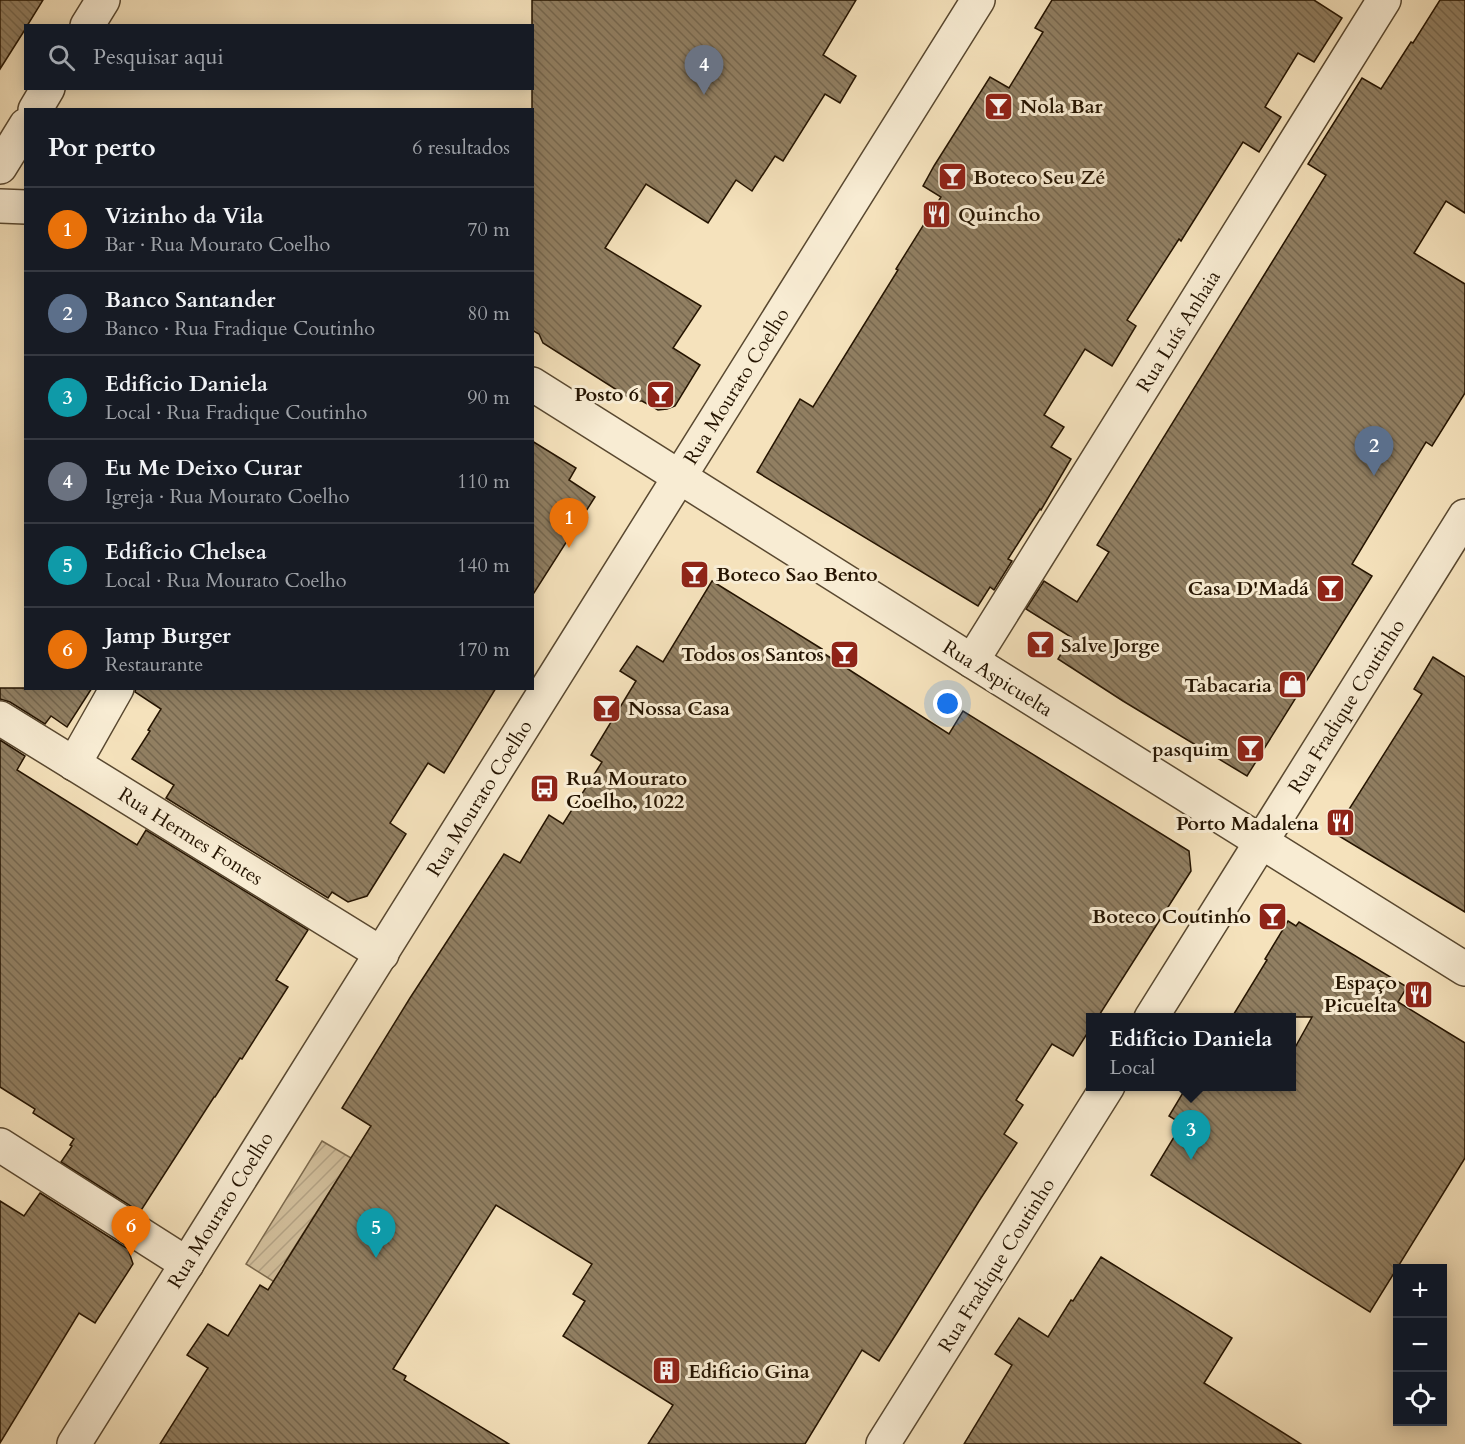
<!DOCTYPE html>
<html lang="pt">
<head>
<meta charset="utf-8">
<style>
	body { margin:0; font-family:Cardo,serif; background:#242831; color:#f1f3f6 }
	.controls { position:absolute; right:18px; bottom:18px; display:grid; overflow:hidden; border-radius:0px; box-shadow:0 3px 15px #0003 }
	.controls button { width:54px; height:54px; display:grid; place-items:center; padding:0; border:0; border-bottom:2px solid #363941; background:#171b24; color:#f1f3f6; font:30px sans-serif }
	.you { position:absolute; left:948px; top:704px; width:21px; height:21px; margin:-15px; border:4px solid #fff; border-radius:50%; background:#1a73e8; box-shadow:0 0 0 9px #1a73e833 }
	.badge { display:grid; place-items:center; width:39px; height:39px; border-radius:50%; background:#d93025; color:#fff; font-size:20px; font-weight:700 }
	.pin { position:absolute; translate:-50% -50px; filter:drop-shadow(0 2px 3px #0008) }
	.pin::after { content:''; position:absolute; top:32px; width:21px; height:18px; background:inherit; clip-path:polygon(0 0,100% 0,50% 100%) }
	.popup { position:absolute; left:1086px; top:1013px; width:210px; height:78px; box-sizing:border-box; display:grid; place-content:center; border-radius:0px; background:#171b24; filter:drop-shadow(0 2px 4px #0005); font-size:20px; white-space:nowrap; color:#9ea1a6 }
	.popup b { font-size:22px; color:#f1f3f6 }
	.popup::after { content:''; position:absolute; left:50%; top:100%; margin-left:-12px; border:12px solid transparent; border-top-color:#171b24 }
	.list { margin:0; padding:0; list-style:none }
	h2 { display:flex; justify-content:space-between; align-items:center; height:78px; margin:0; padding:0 24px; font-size:26px }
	h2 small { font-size:20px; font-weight:400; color:#9ea1a6 }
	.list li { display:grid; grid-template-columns:39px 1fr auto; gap:18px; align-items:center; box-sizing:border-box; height:84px; padding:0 24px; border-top:2px solid #363941 }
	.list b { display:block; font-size:22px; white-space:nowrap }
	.list p { margin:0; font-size:20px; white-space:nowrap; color:#9ea1a6 }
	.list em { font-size:20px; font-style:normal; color:#9ea1a6 }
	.icon { flex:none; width:33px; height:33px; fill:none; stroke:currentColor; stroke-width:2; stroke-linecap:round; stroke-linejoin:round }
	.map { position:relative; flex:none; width:1465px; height:1444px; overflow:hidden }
	.search { position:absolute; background:#171b24; box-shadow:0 3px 15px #0003; left:24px; top:24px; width:510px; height:66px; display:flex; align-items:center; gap:15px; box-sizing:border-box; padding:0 21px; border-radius:0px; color:#9ea1a6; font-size:22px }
	.panel { position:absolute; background:#171b24; box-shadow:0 3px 15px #0003; left:24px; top:108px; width:510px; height:582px; border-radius:0px }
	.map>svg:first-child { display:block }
</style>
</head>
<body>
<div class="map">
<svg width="1465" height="1444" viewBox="0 0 1465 1444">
	<defs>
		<pattern id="garden-furrows" width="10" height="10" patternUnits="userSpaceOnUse" patternTransform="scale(1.5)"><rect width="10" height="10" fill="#d2bf9c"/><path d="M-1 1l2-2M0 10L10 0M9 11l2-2" fill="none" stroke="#b4a385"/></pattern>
		<pattern id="building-back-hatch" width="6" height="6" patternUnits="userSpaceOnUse" patternTransform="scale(1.5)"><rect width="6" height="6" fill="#917f62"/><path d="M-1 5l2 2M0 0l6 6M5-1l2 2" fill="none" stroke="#76674e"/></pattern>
	</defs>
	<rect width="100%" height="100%" fill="#f5e2bc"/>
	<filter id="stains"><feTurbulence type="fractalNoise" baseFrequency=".00333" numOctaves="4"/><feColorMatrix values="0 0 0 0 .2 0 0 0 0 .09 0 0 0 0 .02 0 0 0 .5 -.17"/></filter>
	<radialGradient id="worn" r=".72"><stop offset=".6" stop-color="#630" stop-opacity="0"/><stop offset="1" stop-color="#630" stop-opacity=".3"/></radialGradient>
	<polygon fill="url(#garden-furrows)" stroke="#7c6a4e" stroke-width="1.5" points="322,1141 375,1172 342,1172 285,1262 295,1295 246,1264"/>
	<g fill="url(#building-back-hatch)" stroke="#251401" stroke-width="1.5">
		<polygon points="0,0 43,0 27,26 26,26 26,28 0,69"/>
		<polygon points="532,0 856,0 823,55 856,76 840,103 825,94 783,161 775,156 752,191 736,180 708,223 646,184 605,248 701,306 673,348 700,365 675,406 667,409 658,410 642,401 634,401 543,343 539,334 532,330"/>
		<polygon points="1052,0 1314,0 1342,18 1314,62 1298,53 1265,107 1281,117 1259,152 1243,142 1181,241 1179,239 1127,320 1136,326 1112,366 1085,349 1044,415 1064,427 1051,447 1071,459 1041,510 1040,509 1008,559 1012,561 994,590 990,587 978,606 757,472 800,399 813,407 898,270 896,269 941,197 923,186 934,166 990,77 1009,88 1043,32 1035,28"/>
		<polygon points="1440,0 1465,0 1465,213 1446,201 1414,253 1465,284 1465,393 1432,446 1426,442 1352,564 1372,576 1247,776 1123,701 1058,659 1071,637 1026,609 1044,581 1077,602 1109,552 1097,545 1326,175 1308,164 1362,78 1381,89 1411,42 1413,43"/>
		<polygon points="532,441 576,468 569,480 595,497 532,596"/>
		<polygon points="712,581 822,649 820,651 949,734 963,711 1189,851 1191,871 1098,1017 1090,1017 1090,1029 1073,1056 1052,1044 1016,1100 1023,1105 1004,1134 1017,1143 979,1201 898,1331 879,1361 862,1350 805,1444 648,1444 673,1405 563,1336 585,1301 573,1294 592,1264 496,1205 393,1369 406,1376 404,1380 509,1444 160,1444 208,1368 187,1355 208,1324 228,1336 260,1285 268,1290 371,1126 342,1108 410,998 504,854 520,863 549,815 563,824 602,762 591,755 636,681 620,671 637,646 663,662"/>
		<polygon points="1433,657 1465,677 1465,912 1334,833 1422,694 1414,689"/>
		<polygon points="0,688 92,688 67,727 51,716 45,724 10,702 0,699"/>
		<polygon points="136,688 496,688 444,773 428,763 390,823 406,834 367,896 348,902 332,892 328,898 166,798 174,785 132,759 150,731 148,730 161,709 135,692"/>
		<polygon points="0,740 25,756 17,770 137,845 146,830 308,930 276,980 288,987 242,1059 240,1058 215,1097 214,1097 140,1212 61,1162 72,1146 70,1145 74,1139 33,1113 35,1109 0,1087"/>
		<polygon points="1288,921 1296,926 1299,922 1407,987 1398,1002 1465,1043 1465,1158 1370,1312 1151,1175 1182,1124 1169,1116 1187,1086 1292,1086 1292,1053 1312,1017 1232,1017 1267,960 1265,959"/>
		<polygon points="40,1193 128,1249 133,1264 95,1323 79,1313 0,1443 0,1201 24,1216"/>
		<polygon points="1101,1257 1232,1338 1204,1383 1301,1444 964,1444 1012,1365 995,1354 1019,1318 1048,1337 1071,1300 1073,1301"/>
	</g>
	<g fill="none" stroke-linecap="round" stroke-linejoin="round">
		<defs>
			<g id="minor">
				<polyline points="87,26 103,0"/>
				<polyline points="35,110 48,88"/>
				<polyline points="0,167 26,125"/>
				<polyline points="0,206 26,207"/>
				<polyline points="532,384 972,661 1465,969"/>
				<polyline points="972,661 1384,0"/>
				<polyline points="0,718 382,954"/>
				<polyline points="74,764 117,688"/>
				<polyline points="1151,1018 1465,516"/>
				<polyline points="0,1145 187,1264"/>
				<polyline points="74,1444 978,0"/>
				<polyline points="883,1444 1108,1086"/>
			</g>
		</defs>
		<use href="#minor" stroke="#594830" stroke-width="36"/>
		<use href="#minor" stroke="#f8ecd3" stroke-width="33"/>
	</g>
	<defs>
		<symbol id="bar-square" viewBox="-11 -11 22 22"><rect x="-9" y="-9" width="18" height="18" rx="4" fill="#8f2418" stroke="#f8ecd3"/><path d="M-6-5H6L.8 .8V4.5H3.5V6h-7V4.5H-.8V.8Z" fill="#fff"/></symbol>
		<symbol id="restaurant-square" viewBox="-11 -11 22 22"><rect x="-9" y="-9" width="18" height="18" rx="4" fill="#8f2418" stroke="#f8ecd3"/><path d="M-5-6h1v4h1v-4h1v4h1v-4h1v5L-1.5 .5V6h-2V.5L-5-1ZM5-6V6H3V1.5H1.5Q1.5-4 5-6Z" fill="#fff"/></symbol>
		<symbol id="shop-square" viewBox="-11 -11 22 22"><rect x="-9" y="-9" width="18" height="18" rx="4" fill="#8f2418" stroke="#f8ecd3"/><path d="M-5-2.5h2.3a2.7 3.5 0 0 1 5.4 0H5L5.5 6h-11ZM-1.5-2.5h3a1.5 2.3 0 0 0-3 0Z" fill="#fff"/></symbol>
		<symbol id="bus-square" viewBox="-11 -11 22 22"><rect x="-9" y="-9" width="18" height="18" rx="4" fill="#8f2418" stroke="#f8ecd3"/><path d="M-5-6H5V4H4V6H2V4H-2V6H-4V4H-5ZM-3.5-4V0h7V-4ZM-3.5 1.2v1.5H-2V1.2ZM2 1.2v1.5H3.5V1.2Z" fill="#fff"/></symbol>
		<symbol id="building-square" viewBox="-11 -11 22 22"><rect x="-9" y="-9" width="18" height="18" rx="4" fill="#8f2418" stroke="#f8ecd3"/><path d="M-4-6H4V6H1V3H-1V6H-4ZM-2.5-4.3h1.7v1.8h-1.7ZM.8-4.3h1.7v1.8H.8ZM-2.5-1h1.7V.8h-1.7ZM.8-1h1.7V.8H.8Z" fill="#fff"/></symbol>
	</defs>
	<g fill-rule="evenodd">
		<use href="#bar-square" x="982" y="90" width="33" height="33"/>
		<use href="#bar-square" x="936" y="160" width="33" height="33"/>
		<use href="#restaurant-square" x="920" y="198" width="33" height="33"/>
		<use href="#bar-square" x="644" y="378" width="33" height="33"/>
		<use href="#bar-square" x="678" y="558" width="33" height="33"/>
		<use href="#bar-square" x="1314" y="572" width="33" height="33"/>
		<use href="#bar-square" x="1024" y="628" width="33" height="33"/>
		<use href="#bar-square" x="828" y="638" width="33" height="33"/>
		<use href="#shop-square" x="1276" y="668" width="33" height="33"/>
		<use href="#bar-square" x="590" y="692" width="33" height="33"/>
		<use href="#bar-square" x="1234" y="732" width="33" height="33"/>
		<use href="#bus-square" x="528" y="772" width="33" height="33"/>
		<use href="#restaurant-square" x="1324" y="806" width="33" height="33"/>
		<use href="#bar-square" x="1256" y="900" width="33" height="33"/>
		<use href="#restaurant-square" x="1402" y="978" width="33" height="33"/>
		<use href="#building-square" x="650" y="1354" width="33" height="33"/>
	</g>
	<g text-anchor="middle" stroke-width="6" stroke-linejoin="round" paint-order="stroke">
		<g font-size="20" font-weight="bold" fill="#251401" stroke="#f8ecd3" text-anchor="start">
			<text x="1020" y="113">Nola Bar</text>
			<text x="973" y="184">Boteco Seu Zé</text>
			<text x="958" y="221">Quincho</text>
			<text x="639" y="401" text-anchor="end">Posto 6</text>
			<text x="716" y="581">Boteco Sao Bento</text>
			<text x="1309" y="595" text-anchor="end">Casa D'Madá</text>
			<text x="1061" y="652">Salve Jorge</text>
			<text x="824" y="661" text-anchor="end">Todos os Santos</text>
			<text x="1272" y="692" text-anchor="end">Tabacaria</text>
			<text x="628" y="715">Nossa Casa</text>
			<text x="1229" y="756" text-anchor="end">pasquim</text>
			<text x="566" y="785">Rua Mourato<tspan x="566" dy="23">Coelho, 1022</tspan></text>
			<text x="1319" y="830" text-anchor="end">Porto Madalena</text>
			<text x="1251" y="923" text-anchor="end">Boteco Coutinho</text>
			<text x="1397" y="989" text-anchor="end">Espaço<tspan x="1397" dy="23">Picuelta</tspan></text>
			<text x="688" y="1378">Edifício Gina</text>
		</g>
		<g font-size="20" fill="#251401" stroke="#f8ecd3">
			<text transform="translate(1178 331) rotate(-58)" y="7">Rua Luís Anhaia</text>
			<text transform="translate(736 386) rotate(-58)" y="7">Rua Mourato Coelho</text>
			<text transform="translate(998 678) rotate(32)" y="7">Rua Aspicuelta</text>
			<text transform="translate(1346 706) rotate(-58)" y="7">Rua Fradique Coutinho</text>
			<text transform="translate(479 798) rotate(-58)" y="7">Rua Mourato Coelho</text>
			<text transform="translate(191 836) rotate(32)" y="7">Rua Hermes Fontes</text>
			<text transform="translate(220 1210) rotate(-58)" y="7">Rua Mourato Coelho</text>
			<text transform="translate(996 1265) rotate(-58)" y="7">Rua Fradique Coutinho</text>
		</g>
	</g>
	<rect width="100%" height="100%" filter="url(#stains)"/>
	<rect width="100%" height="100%" fill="url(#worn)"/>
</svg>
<div class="controls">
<button>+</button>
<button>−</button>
<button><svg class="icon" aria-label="locate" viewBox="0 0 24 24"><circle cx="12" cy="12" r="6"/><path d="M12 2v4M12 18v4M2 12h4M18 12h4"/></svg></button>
</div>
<div class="you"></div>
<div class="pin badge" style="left:569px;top:548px;background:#e8710a">1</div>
<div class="pin badge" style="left:1374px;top:476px;background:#5c6f8a">2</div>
<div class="pin badge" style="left:1191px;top:1160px;background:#0f9aa8">3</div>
<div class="popup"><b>Edifício Daniela</b>Local</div>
<div class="pin badge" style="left:704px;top:95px;background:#6b7280">4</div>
<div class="pin badge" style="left:376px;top:1258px;background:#0f9aa8">5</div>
<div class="pin badge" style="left:131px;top:1256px;background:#e8710a">6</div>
<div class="search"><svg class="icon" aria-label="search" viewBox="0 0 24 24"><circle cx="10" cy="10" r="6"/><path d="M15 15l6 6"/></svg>Pesquisar aqui</div>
<section class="panel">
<h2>Por perto<small>6 resultados</small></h2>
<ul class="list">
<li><span class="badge" style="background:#e8710a">1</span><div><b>Vizinho da Vila</b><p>Bar · Rua Mourato Coelho</p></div><em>70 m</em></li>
<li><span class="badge" style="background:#5c6f8a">2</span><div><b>Banco Santander</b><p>Banco · Rua Fradique Coutinho</p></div><em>80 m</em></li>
<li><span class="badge" style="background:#0f9aa8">3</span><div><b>Edifício Daniela</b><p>Local · Rua Fradique Coutinho</p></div><em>90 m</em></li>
<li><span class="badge" style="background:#6b7280">4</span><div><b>Eu Me Deixo Curar</b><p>Igreja · Rua Mourato Coelho</p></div><em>110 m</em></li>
<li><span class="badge" style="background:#0f9aa8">5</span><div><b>Edifício Chelsea</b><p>Local · Rua Mourato Coelho</p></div><em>140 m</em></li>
<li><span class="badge" style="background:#e8710a">6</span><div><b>Jamp Burger</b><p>Restaurante</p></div><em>170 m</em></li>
</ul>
</section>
</div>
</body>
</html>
